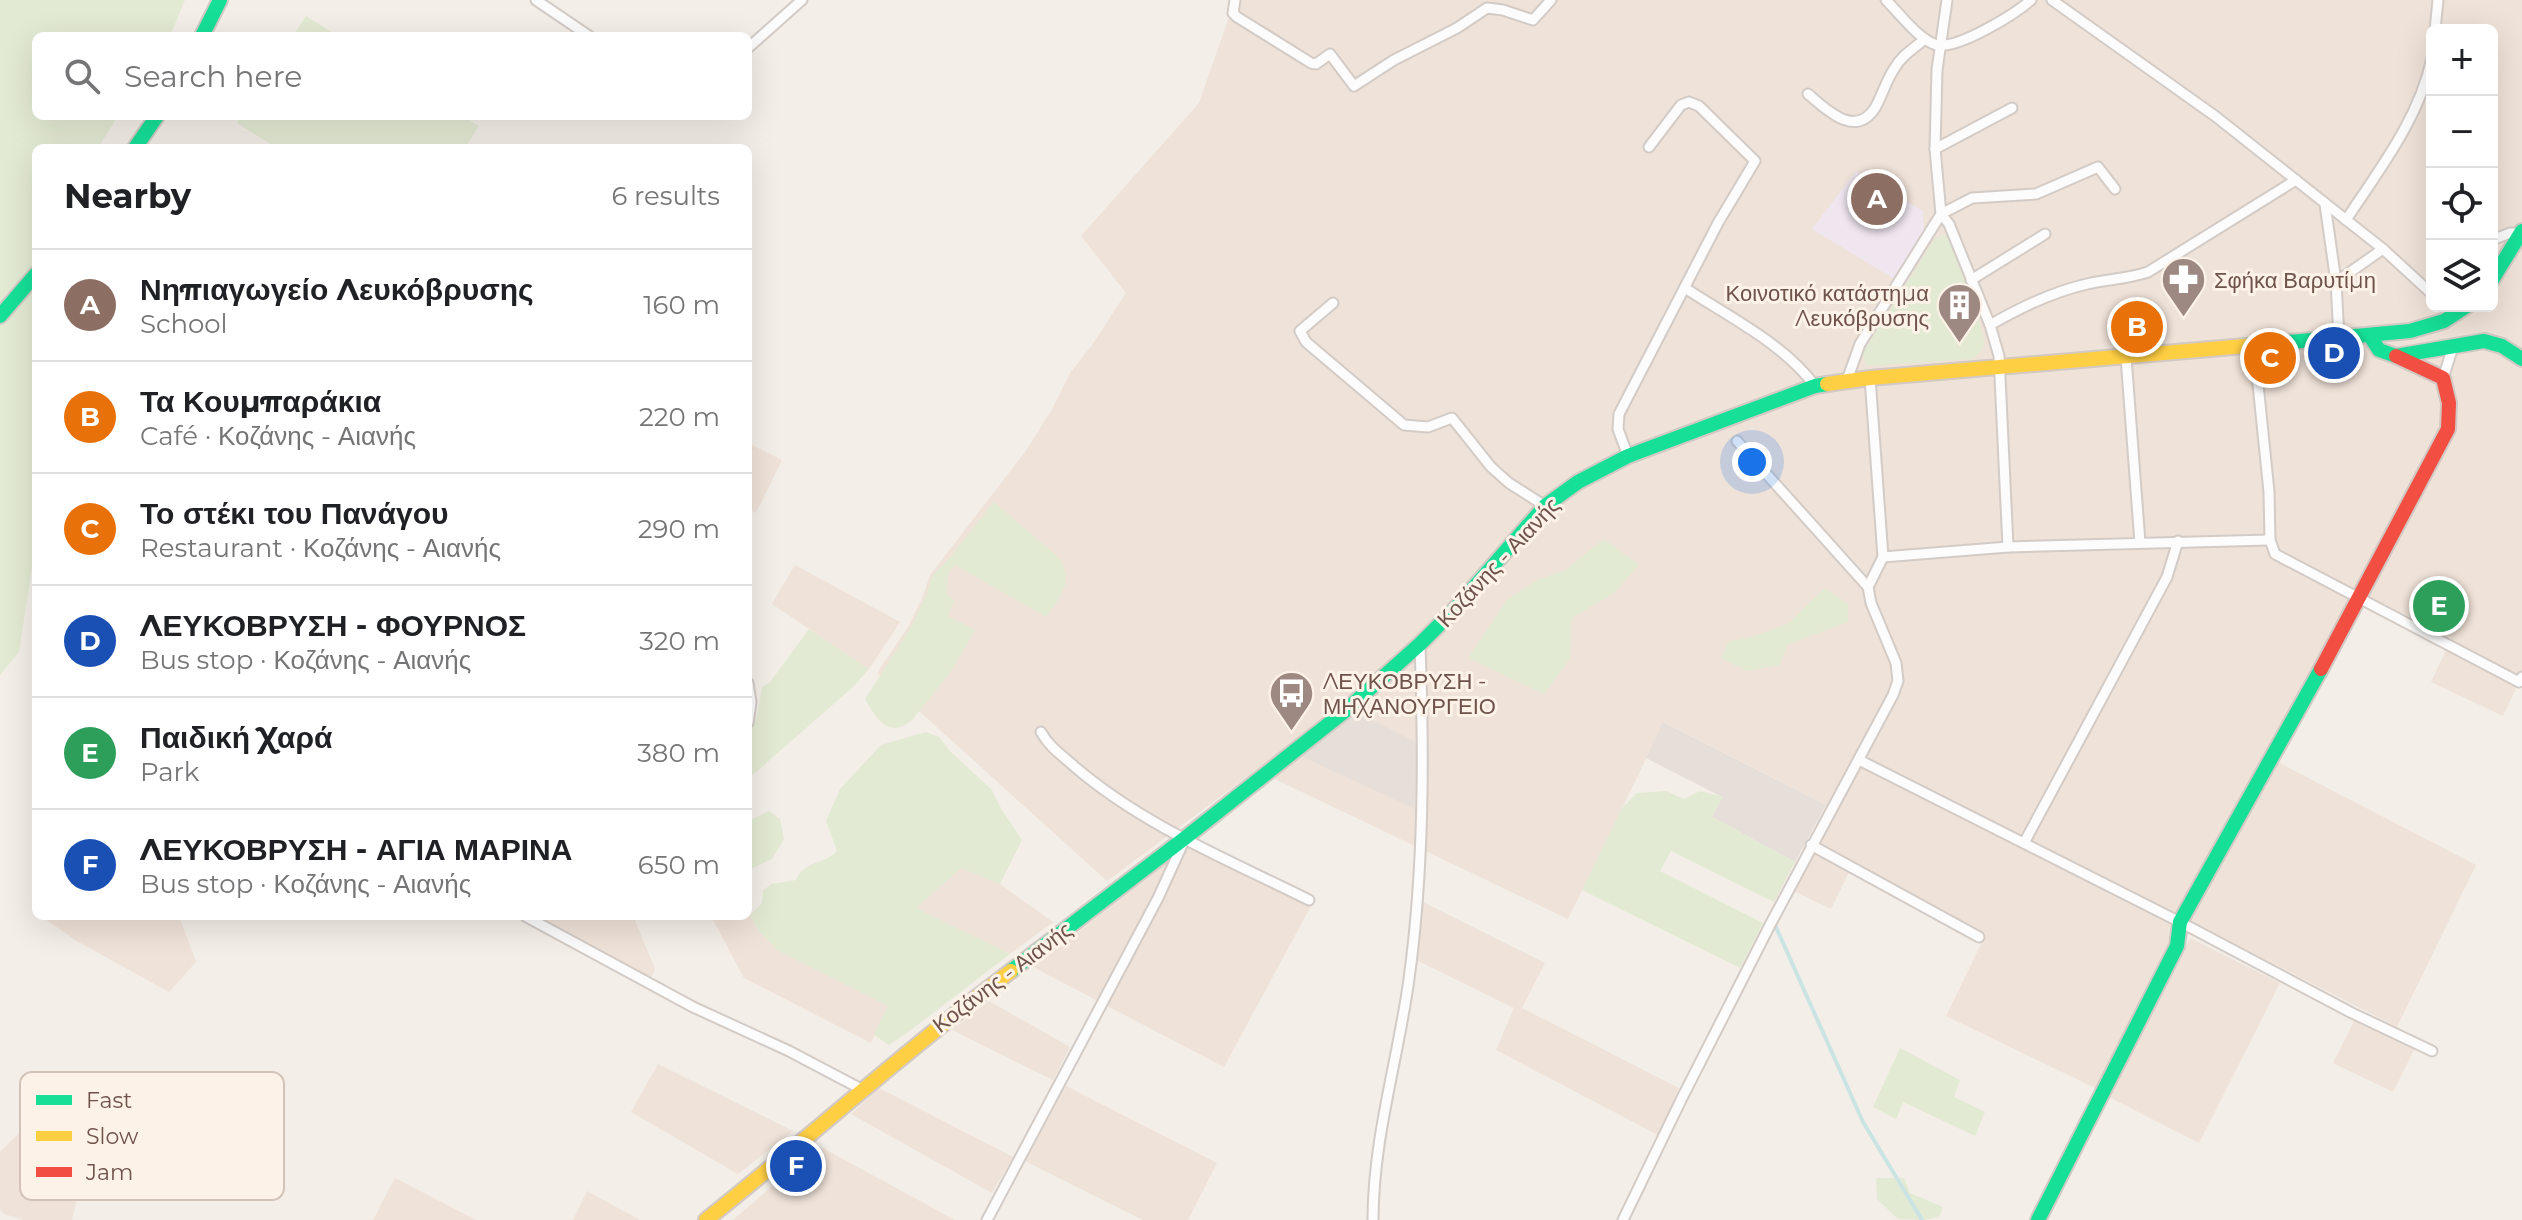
<!DOCTYPE html>
<html lang="en">
<head>
<meta charset="utf-8">
<style>
	body { margin:0; font-family:Montserrat,sans-serif; background:#f2f2f2; color:#202124 }
	.controls { position:absolute; right:24px; top:24px; display:grid; overflow:hidden; border-radius:12px; box-shadow:0 8px 32px #0002 }
	.controls button { width:72px; height:72px; display:grid; place-items:center; padding:0; border:0; border-bottom:2px solid #e0e0e0; background:#fff; color:#202124; font:40px sans-serif }
	.you { position:absolute; left:1752px; top:462px; width:28px; height:28px; margin:-20px; border:6px solid #fff; border-radius:50%; background:#1a73e8; box-shadow:0 0 0 12px #1a73e833 }
	.badge { display:grid; place-items:center; width:52px; height:52px; border-radius:50%; background:#1a73e8; color:#fff; font-size:26px; font-weight:700 }
	.pin { position:absolute; translate:-50% -50%; border:4px solid #fff; box-shadow:0 2px 8px #0006 }
	.list { margin:0; padding:0; list-style:none }
	h2 { display:flex; justify-content:space-between; align-items:center; height:104px; margin:0; padding:0 32px; font-size:34px }
	h2 small { font-size:26px; font-weight:400; color:#757577 }
	.list li { display:grid; grid-template-columns:52px 1fr auto; gap:24px; align-items:center; box-sizing:border-box; height:112px; padding:0 32px; border-top:2px solid #e0e0e0 }
	.list b { display:block; font-size:30px; white-space:nowrap }
	.list p { margin:0; font-size:26px; white-space:nowrap; color:#757577 }
	.list em { font-size:26px; font-style:normal; color:#757577 }
	.icon { flex:none; width:44px; height:44px; fill:none; stroke:currentColor; stroke-width:2; stroke-linecap:round; stroke-linejoin:round }
	.map { position:relative; flex:none; width:2522px; height:1220px; overflow:hidden }
	.search { position:absolute; background:#fff; box-shadow:0 8px 32px #0002; left:32px; top:32px; width:720px; height:88px; display:flex; align-items:center; gap:20px; box-sizing:border-box; padding:0 28px; border-radius:12px; color:#757577; font-size:30px }
	.panel { position:absolute; background:#fff; box-shadow:0 8px 32px #0002; left:32px; top:144px; width:720px; height:776px; border-radius:12px }
	.map>svg:first-child { display:block }
</style>
</head>
<body>
<div class="map">
<svg width="2522" height="1220" viewBox="0 0 2522 1220">
	<rect width="100%" height="100%" fill="#f4eee8"/>
	<g fill="#efe2d8" fill-rule="evenodd">
		<path d="M1235 0H2522V676L2503 716 2431 682 2452 638 2356 590 2264 755 2476 865 2397 1027 2171 911 2168 947 2097 1089 1946 1016 1986 934 1854 862 1831 909 1792 890 1834 809 1664 722 1568 919 1256 770 1107 881 877 673 908 627 923 596 930 575 1025 452 1051 411 1070 373 1092 345 1126 293 1081 236 1199 103ZM2432 30H2492V306H2432Z"/>
		<polygon points="748,443 782,460 756,513 748,509"/>
		<polygon points="795,565 900,622 869,669 772,604"/>
		<polygon points="1192,844 1311,906 1224,1067 1033,967"/>
		<polygon points="961,868 1000,884 1053,922 1010,954 916,908"/>
		<polygon points="1421,901 1545,963 1522,1008 1679,1088 1658,1135 1496,1050 1514,1008 1416,960"/>
		<polygon points="748,912 760,932 777,950 889,1006 871,1043 744,978 711,916 748,916"/>
		<polygon points="41,916 179,916 196,962 169,992 75,940"/>
		<polygon points="538,916 633,916 655,969 651,978"/>
		<polygon points="2190,938 2280,983 2199,1143 2109,1097"/>
		<polygon points="989,1001 1070,1047 1053,1080 952,1030"/>
		<polygon points="2355,1019 2415,1048 2393,1092 2333,1063"/>
		<polygon points="658,1064 793,1131 738,1174 631,1112"/>
		<polygon points="1066,1086 1217,1163 1188,1220 1143,1220 1025,1161"/>
		<polygon points="879,1088 1013,1157 992,1193 851,1114"/>
		<polygon points="43,1114 57,1134 81,1180 72,1220 24,1220 4,1214 0,1209 0,1152 29,1123"/>
		<polygon points="819,1146 955,1220 733,1220"/>
		<polygon points="395,1178 476,1220 373,1220"/>
		<polygon points="587,1191 640,1220 573,1220"/>
	</g>
	<g fill="#e6ded8">
		<polygon points="1357,712 1417,743 1415,809 1301,756"/>
		<polygon points="1663,722 1826,805 1795,862 1712,817 1722,797 1646,758"/>
	</g>
	<polygon fill="#efe6f0" points="1856,171 1923,211 1924,231 1894,279 1812,229"/>
	<g fill="#e3ead3">
		<polygon points="0,0 185,0 170,36 36,36 36,116 118,116 98,148 36,148 36,541 19,652 0,675"/>
		<polygon points="306,16 338,36 293,36"/>
		<polygon points="241,116 463,116 479,126 465,148 277,148 237,123"/>
		<path d="M1943 235 1948 237C1955 255 1986 331 1984 344 1982 352 1978 354 1972 359L1867 366 1862 354 1935 238Z"/>
		<path d="M994 502 1059 558C1075 583 1060 596 1046 617L955 565 948 574 947 594 954 600 948 616 975 630 950 673 913 719C889 741 876 718 865 699L911 627 925 598 933 575 947 561Z"/>
		<polygon points="1604,539 1639,565 1614,593 1572,618 1570,659 1544,694 1468,658 1507,600 1535,581 1565,570"/>
		<polygon points="2427,576 2470,597 2450,636 2408,615"/>
		<polygon points="1825,588 1848,604 1848,622 1787,645 1780,665 1747,671 1721,658 1729,641 1749,638 1789,623"/>
		<polygon points="809,629 869,669 853,687 748,779 748,737 757,716 762,687 770,682"/>
		<path d="M926 732 939 737 950 751 992 790 1002 810 1022 840 1000 884 961 868 916 908 1010 954 915 1027 889 1045 874 1035 888 1006 777 950 760 932 750 915 762 903 763 891 771 884 796 880C804 860 824 865 837 851L826 821 840 789 881 745Z"/>
		<polygon points="1666,791 1684,799 1700,791 1723,797 1712,817 1795,862 1774,902 1671,851 1660,871 1763,923 1740,968 1582,890 1622,808 1637,793"/>
		<polygon points="769,811 780,819 784,839 772,859 748,870 748,821"/>
		<polygon points="1900,1048 1960,1080 1954,1097 1985,1112 1975,1136 1903,1102 1896,1119 1873,1107"/>
		<polygon points="1876,1178 1904,1178 1910,1193 1943,1207 1939,1217 1924,1220 1898,1219 1877,1199"/>
	</g>
	<g fill="none" stroke-linecap="round" stroke-linejoin="round">
		<polyline stroke="#cae4e3" stroke-width="4" points="1775,925 1863,1122 1922,1220"/>
		<defs>
			<g id="street">
				<polyline points="536,0 589,36"/>
				<polyline points="1235,0 1233,13 1237,17 1311,63 1316,64 1330,54 1354,86 1394,60 1457,28 1487,8 1503,10 1533,20 1551,0"/>
				<path d="M1886 0C1899 13 1920 41 1937 45 1959 49 2015 14 2031 0"/>
				<polyline points="1947,0 1937,70 1935,149 1941,214 1949,224 1990,325 1999,356 2008,547"/>
				<polyline points="2052,0 2215,116 2383,249 2432,294"/>
				<polyline points="2435,30 2438,0"/>
				<polyline points="748,48 802,0"/>
				<path d="M1808 94C1826 109 1855 139 1875 108 1882 96 1886 81 1894 69 1901 56 1914 48 1925 39"/>
				<polyline points="1935,149 2012,108"/>
				<polyline points="2325,204 2336,282 2339,338"/>
				<path d="M2346 220C2379 170 2419 119 2432 58"/>
				<polyline points="2492,240 2510,233 2521,233"/>
				<polyline points="1971,280 2045,234"/>
				<polyline points="2336,282 2383,249"/>
				<path d="M1685 288C1729 317 1783 343 1815 386"/>
				<polyline points="1333,303 1300,331 1306,342 1404,425 1428,427 1452,418 1491,467 1509,483 1545,506"/>
				<path d="M1990 325C2021 307 2052 292 2087 284 2107 279 2128 279 2148 272L2296 180"/>
				<polyline points="2254,345 2269,492 2270,540 2275,554 2519,682 2522,677"/>
				<polyline points="2126,357 2140,543"/>
				<polyline points="2443,378 2453,347"/>
				<polyline points="1847,380 1860,344 1941,214 1972,198 2036,194 2098,167 2115,189"/>
				<polyline points="1737,441 1868,587"/>
				<polyline points="1628,456 1618,429 1619,414 1718,223 1755,161 1699,106 1689,102 1681,105 1649,147"/>
				<polyline points="1883,557 2008,547 2270,540"/>
				<polyline points="748,683 751,702 748,723"/>
				<path d="M1041 732C1049 747 1063 756 1075 767 1144 826 1229 860 1309 900"/>
				<polyline points="1859,760 2180,922 2352,1013 2432,1051"/>
				<polyline points="2024,843 2167,577 2178,541"/>
				<polyline points="1811,845 1979,937"/>
				<polyline points="525,916 693,1007 789,1051 863,1090"/>
				<polyline points="987,1220 1158,898 1184,841"/>
				<path d="M1373 1220C1373 1138 1398 1060 1409 979 1424 869 1424 756 1420 644"/>
				<polyline points="1623,1220 1682,1098 1771,923 1893,695 1898,681 1896,663 1871,603 1868,587 1883,557 1870,378"/>
			</g>
			<g id="fast">
				<polyline points="202,36 220,0"/>
				<polyline points="135,148 157,116"/>
				<polyline points="2492,280 2522,231"/>
				<polyline points="0,316 36,274"/>
				<polyline points="2370,336 2379,350 2396,356 2484,341 2502,346 2522,359"/>
				<polyline points="2257,345 2410,331 2444,321 2467,306"/>
				<polyline points="1011,971 1185,838 1345,711 1420,644 1455,609 1545,506 1578,482 1628,456 1815,386 1827,384"/>
				<polyline points="2038,1220 2177,946 2180,922 2321,669"/>
			</g>
			<g id="slow">
				<polyline points="1827,384 1870,378 2257,345"/>
				<path d="M706 1220C809 1138 906 1050 1011 971"/>
			</g>
			<polyline id="jam" points="2321,669 2448,429 2449,403 2443,378 2396,356"/>
		</defs>
		<use href="#street" stroke="#d3cbc6" stroke-width="13"/>
		<use href="#fast" stroke="#d2c9c4" stroke-width="18"/>
		<use href="#slow" stroke="#d2c9c4" stroke-width="18"/>
		<use href="#jam" stroke="#d2c9c4" stroke-width="18"/>
		<use href="#street" stroke="#fdfcfc" stroke-width="9"/>
		<use href="#fast" stroke="#16e098" stroke-width="14"/>
		<use href="#slow" stroke="#ffcf43" stroke-width="14"/>
		<use href="#jam" stroke="#f24e42" stroke-width="14"/>
	</g>
	<defs>
		<symbol id="pharmacy-pin" viewBox="-11 -11 22 30"><path d="M0 17L-7.5 6A9.5 9.5 0 1 1 7.5 6Z" fill="#9e8982" stroke="#fdf2e7"/><path d="M-2-6h4v4h4v4h-4v4h-4v-4h-4v-4h4Z" fill="#fff"/></symbol>
		<symbol id="building-pin" viewBox="-11 -11 22 30"><path d="M0 17L-7.5 6A9.5 9.5 0 1 1 7.5 6Z" fill="#9e8982" stroke="#fdf2e7"/><path d="M-4-6H4V6H1V3H-1V6H-4ZM-2.5-4.3h1.7v1.8h-1.7ZM.8-4.3h1.7v1.8H.8ZM-2.5-1h1.7V.8h-1.7ZM.8-1h1.7V.8H.8Z" fill="#fff"/></symbol>
		<symbol id="bus-pin" viewBox="-11 -11 22 30"><path d="M0 17L-7.5 6A9.5 9.5 0 1 1 7.5 6Z" fill="#9e8982" stroke="#fdf2e7"/><path d="M-5-6H5V4H4V6H2V4H-2V6H-4V4H-5ZM-3.5-4V0h7V-4ZM-3.5 1.2v1.5H-2V1.2ZM2 1.2v1.5H3.5V1.2Z" fill="#fff"/></symbol>
	</defs>
	<g fill-rule="evenodd">
		<use href="#pharmacy-pin" x="2158" y="254" width="51" height="69"/>
		<use href="#building-pin" x="1934" y="280" width="51" height="69"/>
		<use href="#bus-pin" x="1266" y="668" width="51" height="69"/>
	</g>
	<g text-anchor="middle" stroke-width="6" stroke-linejoin="round" paint-order="stroke">
		<g font-size="22" fill="#6f534b" stroke="#fdf2e7" text-anchor="start">
			<text x="2214" y="288">Σφήκα Βαρυτίμη</text>
			<text x="1929" y="301" text-anchor="end">Κοινοτικό κατάστημα<tspan x="1929" dy="25">Λευκόβρυσης</tspan></text>
			<text x="1323" y="689">ΛΕΥΚΟΒΡΥΣΗ -<tspan x="1323" dy="25">ΜΗΧΑΝΟΥΡΓΕΙΟ</tspan></text>
		</g>
		<g font-size="22" fill="#6f534b" stroke="#fdf2e7">
			<text transform="translate(1498 562) rotate(-47)" y="8">Κοζάνης - Αιανής</text>
			<text transform="translate(1002 977) rotate(-37)" y="8">Κοζάνης - Αιανής</text>
		</g>
	</g>
	<rect x="20" y="1072" width="264" height="128" rx="12" fill="#fdf2e7" stroke="#d2c2b8" stroke-width="2"/>
	<rect x="36" y="1095" width="36" height="10" fill="#16e098"/>
	<rect x="36" y="1131" width="36" height="10" fill="#ffcf43"/>
	<rect x="36" y="1167" width="36" height="10" fill="#f24e42"/>
	<g font-size="22" fill="#6f534b">
		<text x="86" y="1108">Fast</text>
		<text x="86" y="1144">Slow</text>
		<text x="86" y="1180">Jam</text>
	</g>
</svg>
<div class="controls">
<button>+</button>
<button>−</button>
<button><svg class="icon" aria-label="locate" viewBox="0 0 24 24"><circle cx="12" cy="12" r="6"/><path d="M12 2v4M12 18v4M2 12h4M18 12h4"/></svg></button>
<button><svg class="icon" aria-label="layers" viewBox="0 0 24 24"><path d="M12 4l9 5-9 5-9-5zM3 14l9 5 9-5"/></svg></button>
</div>
<div class="you"></div>
<div class="pin badge" style="left:1877px;top:199px;background:#8d6e63">A</div>
<div class="pin badge" style="left:2137px;top:327px;background:#e8710a">B</div>
<div class="pin badge" style="left:2270px;top:358px;background:#e8710a">C</div>
<div class="pin badge" style="left:2334px;top:353px;background:#1a4fb4">D</div>
<div class="pin badge" style="left:2439px;top:606px;background:#2e9e5b">E</div>
<div class="pin badge" style="left:796px;top:1166px;background:#1a4fb4">F</div>
<div class="search"><svg class="icon" aria-label="search" viewBox="0 0 24 24"><circle cx="10" cy="10" r="6"/><path d="M15 15l6 6"/></svg>Search here</div>
<section class="panel">
<h2>Nearby<small>6 results</small></h2>
<ul class="list">
<li><span class="badge" style="background:#8d6e63">A</span><div><b>Νηπιαγωγείο Λευκόβρυσης</b><p>School</p></div><em>160 m</em></li>
<li><span class="badge" style="background:#e8710a">B</span><div><b>Τα Κουμπαράκια</b><p>Café · Κοζάνης - Αιανής</p></div><em>220 m</em></li>
<li><span class="badge" style="background:#e8710a">C</span><div><b>Το στέκι του Πανάγου</b><p>Restaurant · Κοζάνης - Αιανής</p></div><em>290 m</em></li>
<li><span class="badge" style="background:#1a4fb4">D</span><div><b>ΛΕΥΚΟΒΡΥΣΗ - ΦΟΥΡΝΟΣ</b><p>Bus stop · Κοζάνης - Αιανής</p></div><em>320 m</em></li>
<li><span class="badge" style="background:#2e9e5b">E</span><div><b>Παιδική Χαρά</b><p>Park</p></div><em>380 m</em></li>
<li><span class="badge" style="background:#1a4fb4">F</span><div><b>ΛΕΥΚΟΒΡΥΣΗ - ΑΓΙΑ ΜΑΡΙΝΑ</b><p>Bus stop · Κοζάνης - Αιανής</p></div><em>650 m</em></li>
</ul>
</section>
</div>
</body>
</html>
